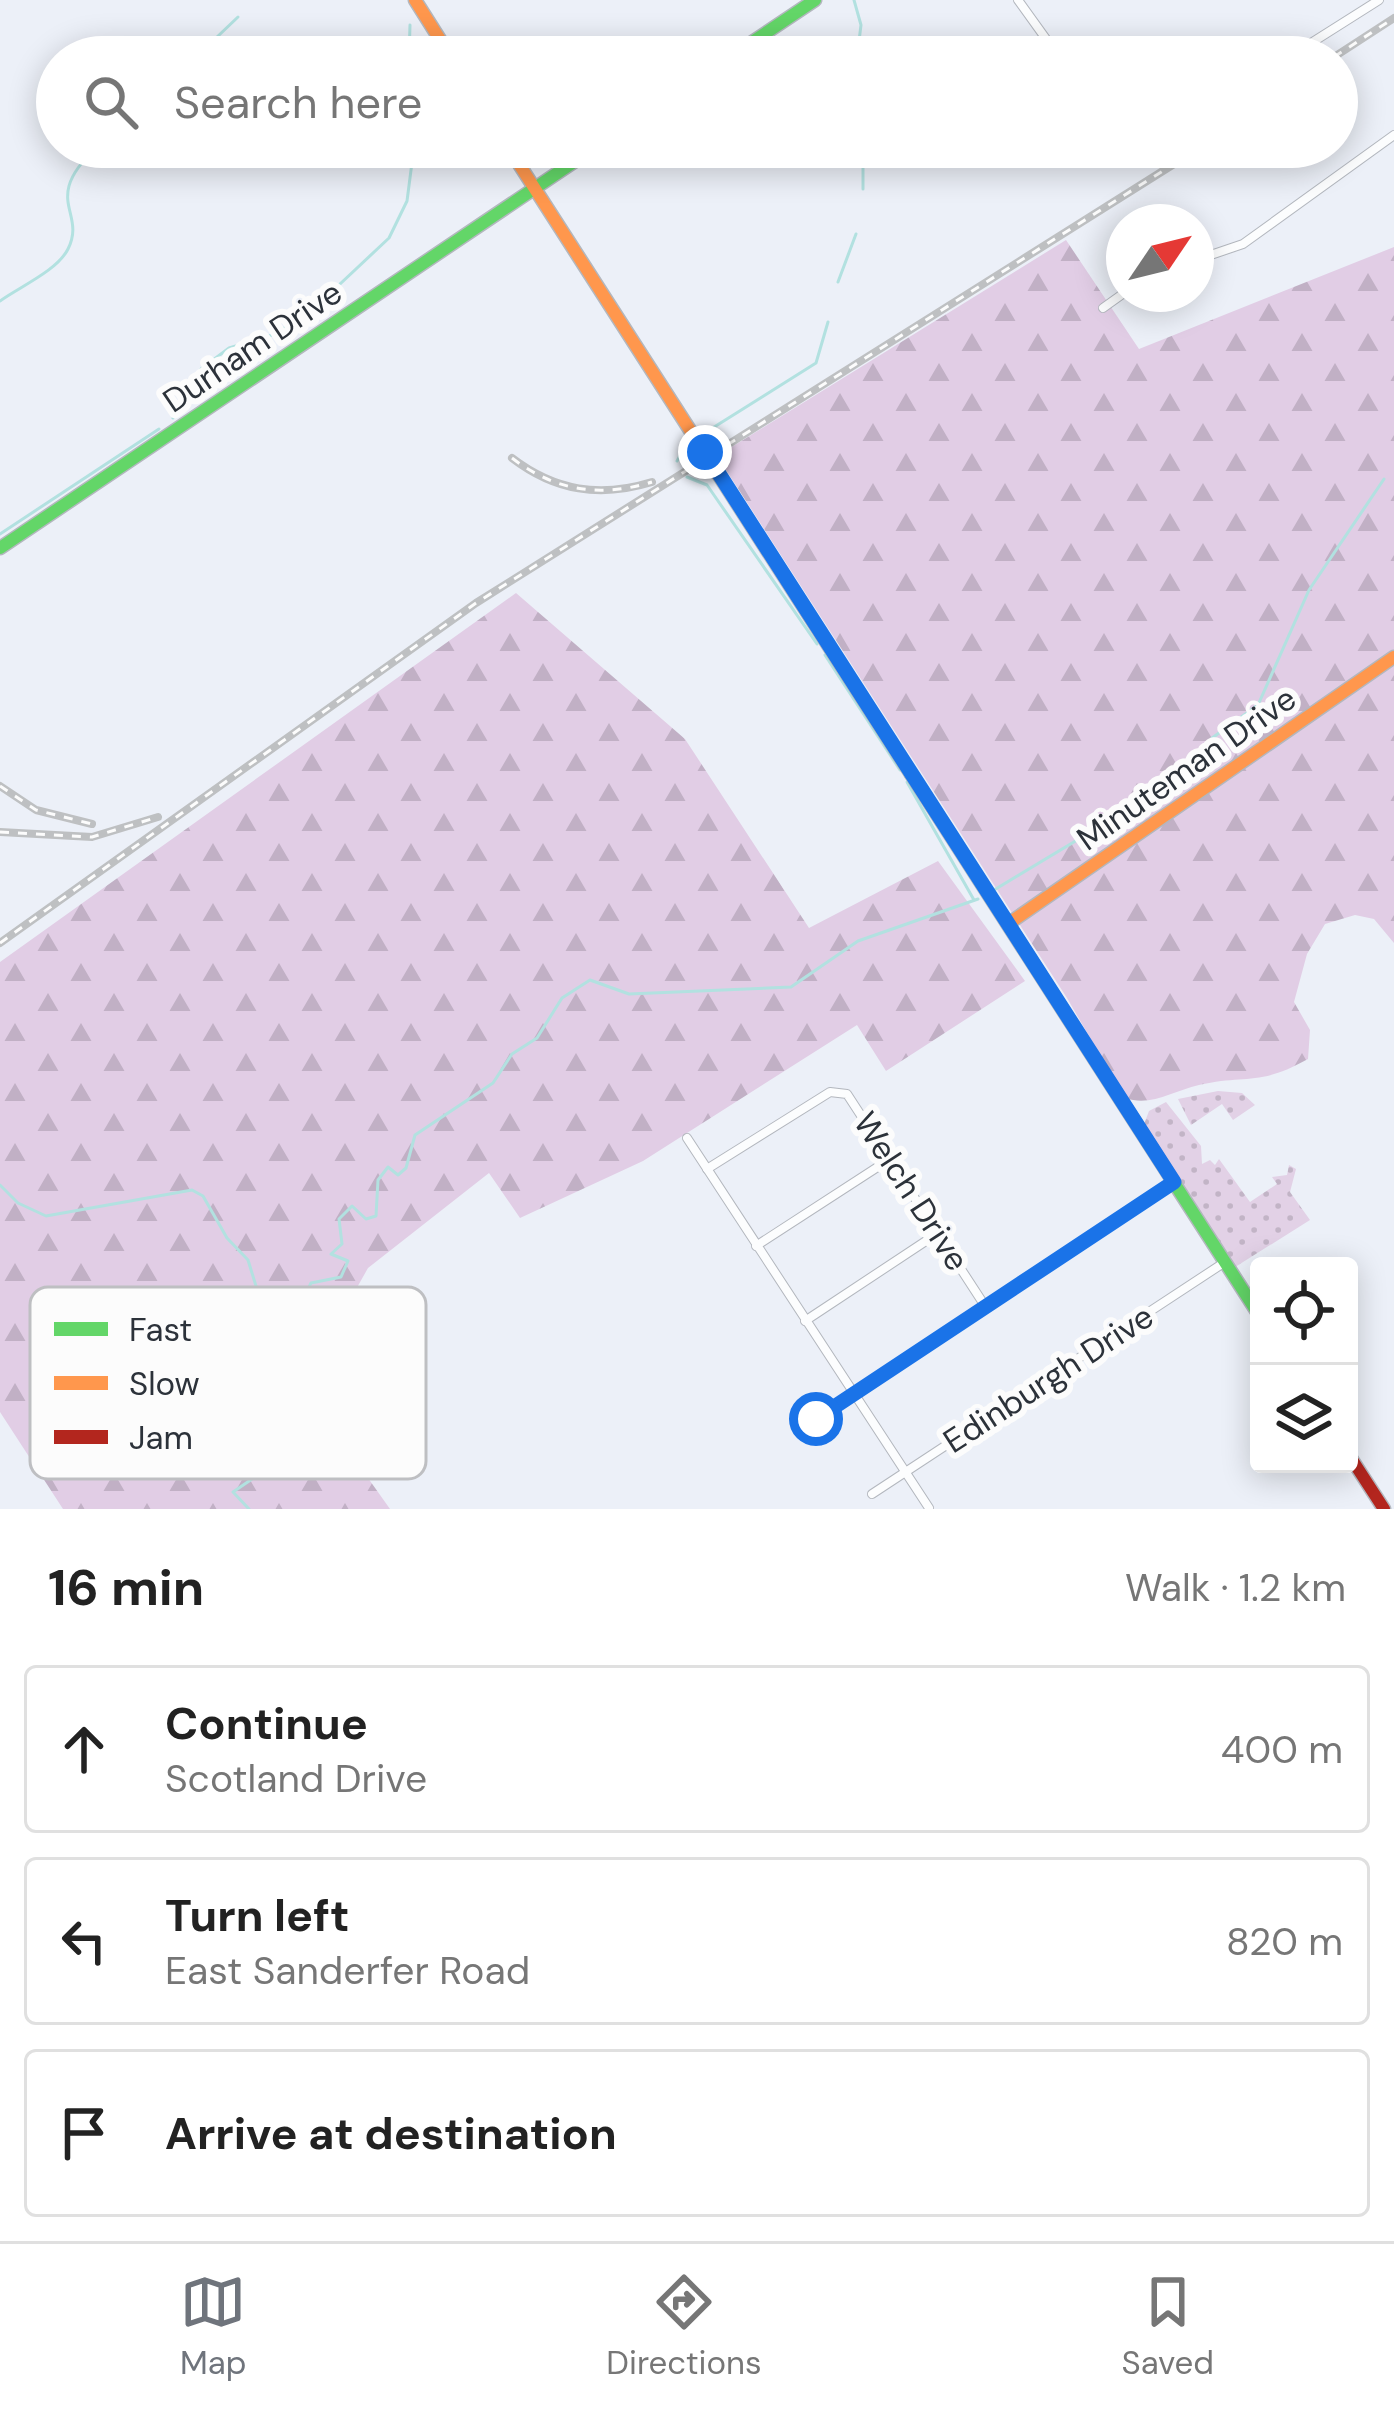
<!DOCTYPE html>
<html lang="en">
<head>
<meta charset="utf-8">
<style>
	body { margin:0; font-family:"DM Sans",sans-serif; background:#f6f6f6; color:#222 }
	.controls { position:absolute; right:36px; bottom:36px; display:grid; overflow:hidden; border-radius:12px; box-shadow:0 6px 30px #0003 }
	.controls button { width:108px; height:108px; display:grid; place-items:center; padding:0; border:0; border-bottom:3px solid #e0e0e0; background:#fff; color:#222; font:60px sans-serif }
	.compass { position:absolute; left:1106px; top:204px; width:108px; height:108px; border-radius:50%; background:#fff; box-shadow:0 6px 30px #0003; rotate:55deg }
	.stop { position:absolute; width:36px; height:36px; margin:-27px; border:9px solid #1a73e8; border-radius:50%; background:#fff }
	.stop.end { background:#1a73e8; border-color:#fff; box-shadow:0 3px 12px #0008 }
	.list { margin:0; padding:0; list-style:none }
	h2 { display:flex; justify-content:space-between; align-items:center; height:156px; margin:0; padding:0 48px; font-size:51px }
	h2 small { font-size:39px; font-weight:400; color:#767676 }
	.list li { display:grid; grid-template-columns:78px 1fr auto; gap:36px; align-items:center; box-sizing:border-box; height:168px; margin:0 24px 24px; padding:0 24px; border:3px solid #e0e0e0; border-radius:12px }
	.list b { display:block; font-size:45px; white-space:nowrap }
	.list p { margin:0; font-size:39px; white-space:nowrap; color:#767676 }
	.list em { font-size:39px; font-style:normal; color:#767676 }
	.icon { flex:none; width:66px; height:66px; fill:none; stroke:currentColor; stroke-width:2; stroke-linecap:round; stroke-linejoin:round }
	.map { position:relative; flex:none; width:1394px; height:1509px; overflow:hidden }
	.search { position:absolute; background:#fff; box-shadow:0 6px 30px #0003; left:36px; right:36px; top:36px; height:132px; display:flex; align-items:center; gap:30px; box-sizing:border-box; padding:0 42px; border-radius:66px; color:#767676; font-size:45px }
	.sheet { height:732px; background:#fff }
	nav { display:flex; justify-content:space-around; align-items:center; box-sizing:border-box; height:168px; border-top:3px solid #e0e0e0; background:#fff; font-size:33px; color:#767676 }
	nav a { display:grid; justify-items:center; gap:6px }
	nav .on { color:#6f747c }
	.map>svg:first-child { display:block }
</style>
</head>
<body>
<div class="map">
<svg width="1394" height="1509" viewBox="0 0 1394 1509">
	<defs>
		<pattern id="grass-dots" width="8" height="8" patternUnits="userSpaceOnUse" patternTransform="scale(3)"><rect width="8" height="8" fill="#e2d1e6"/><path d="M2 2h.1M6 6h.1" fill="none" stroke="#c2b4c6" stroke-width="1.8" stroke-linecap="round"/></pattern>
		<pattern id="forest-firs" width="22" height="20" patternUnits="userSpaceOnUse" patternTransform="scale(3)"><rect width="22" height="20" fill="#e1cde5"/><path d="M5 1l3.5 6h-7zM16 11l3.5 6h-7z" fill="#c1b0c5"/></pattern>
	</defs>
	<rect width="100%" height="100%" fill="#ecf0f8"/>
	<g fill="url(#grass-dots)">
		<polygon points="1218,1091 1242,1093 1255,1105 1233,1120 1222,1104 1191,1125 1178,1099"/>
		<polygon points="1166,1102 1201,1146 1202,1164 1210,1160 1215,1165 1219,1159 1250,1202 1277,1184 1272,1177 1287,1175 1289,1165 1296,1169 1290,1192 1310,1220 1232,1269 1143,1127 1149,1111"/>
	</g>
	<g fill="url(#forest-firs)">
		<path d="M1066 240 1139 349 1394 247V943L1374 919 1355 915 1325 924 1307 954 1294 1002 1310 1030 1308 1059C1258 1087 1246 1074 1199 1085 1173 1091 1151 1107 1125 1098L1067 998 717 456Z"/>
		<polygon points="516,593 685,739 809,928 938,861 1025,981 886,1071 857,1025 643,1161 520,1218 489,1173 368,1268 302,1385 390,1509 63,1509 0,1412 0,962"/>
	</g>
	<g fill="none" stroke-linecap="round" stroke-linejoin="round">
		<g stroke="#b2e1e0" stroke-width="3">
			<polyline points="854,0 861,25 857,57"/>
			<polyline points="196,57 238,17"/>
			<polyline points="409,57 410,25"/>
			<polyline points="863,189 863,147"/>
			<polyline points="838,282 856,234"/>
			<path d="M0 301C19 287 57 271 68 249 87 211 40 200 97 147"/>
			<polyline points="173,418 201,369 229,348 272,335 307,315 389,238 407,201 414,147"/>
			<polyline points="703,434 816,363 828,322"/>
			<polyline points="677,461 687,443"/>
			<polyline points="687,477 707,485 817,644"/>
			<polyline points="0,534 159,429"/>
			<polyline points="825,655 900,770"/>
			<polyline points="907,782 974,900"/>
			<polyline points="994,890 1192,771 1212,738 1258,705 1309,590 1384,479"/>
			<polyline points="0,1185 18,1203 46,1216 192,1190 203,1196 227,1238 248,1260 264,1312 257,1333 287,1358 275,1376 242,1400 253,1432 236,1452 254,1468 255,1477 233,1492 249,1509"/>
			<polyline points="260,1297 285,1308 300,1306 311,1283 341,1277 348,1261 331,1254 342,1244 339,1219 352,1206 366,1219 376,1216 378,1180 388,1167 398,1175 406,1168 415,1135 493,1083 512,1054 537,1038 562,998 590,980 629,994 791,987 858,941 978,899"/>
		</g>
		<defs>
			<g id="street">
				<polyline points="1018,0 1059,57"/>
				<polyline points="1289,57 1379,0"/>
				<polyline points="1122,147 1137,154 1151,147"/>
				<polyline points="1196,260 1243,244 1394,135"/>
				<polyline points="1103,308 1124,293"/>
				<polyline points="687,1138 929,1508"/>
				<polyline points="707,1169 830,1092 847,1094 985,1306"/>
				<polyline points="756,1246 890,1159"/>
				<polyline points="805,1321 938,1233"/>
				<polyline points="816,1419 1174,1182"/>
				<polyline points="872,1494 1225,1262"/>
			</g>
			<g id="fast">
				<polyline points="730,57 815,0"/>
				<polyline points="0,548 596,147"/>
				<polyline points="911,774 1259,1315"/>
			</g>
			<g id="slow">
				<polyline points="415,0 451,57"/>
				<polyline points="508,147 911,774"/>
				<polyline points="1008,924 1394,657"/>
			</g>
			<polyline id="jam" points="1349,1455 1384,1509"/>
		</defs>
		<use href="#street" stroke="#b3b7be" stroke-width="10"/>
		<use href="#fast" stroke="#b3b7be" stroke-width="15"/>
		<use href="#slow" stroke="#b3b7be" stroke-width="15"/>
		<use href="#jam" stroke="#b3b7be" stroke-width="15"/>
		<use href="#street" stroke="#fcfdfe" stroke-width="8"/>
		<use href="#fast" stroke="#63d668" stroke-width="12"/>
		<use href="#slow" stroke="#ff974d" stroke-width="12"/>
		<use href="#jam" stroke="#b3261e" stroke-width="12"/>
		<defs>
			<g id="rail">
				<polyline points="1334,57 1394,18"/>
				<path d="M512 458C555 491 600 498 652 482"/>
				<polyline points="0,786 36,810 92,824"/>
				<polyline points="0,832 92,837 158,817"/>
				<polyline points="0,943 476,603 1201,147"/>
			</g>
		</defs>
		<use href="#rail" stroke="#bec0c2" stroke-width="8"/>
		<use href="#rail" stroke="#fcfcfc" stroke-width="3" stroke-dasharray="9" stroke-linecap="butt"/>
	</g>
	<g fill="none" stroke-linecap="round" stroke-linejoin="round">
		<polyline stroke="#1a73e8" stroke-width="15" points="705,452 1174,1182 816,1419"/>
	</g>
	<g text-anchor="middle" stroke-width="12" stroke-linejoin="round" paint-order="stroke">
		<g font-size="33" fill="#2c323a" stroke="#fcfcfc">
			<text transform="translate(252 346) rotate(-34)" y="12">Durham Drive</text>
			<text transform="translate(1186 768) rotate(-35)" y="12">Minuteman Drive</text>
			<text transform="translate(912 1191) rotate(57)" y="12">Welch Drive</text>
			<text transform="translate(1048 1378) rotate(-33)" y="12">Edinburgh Drive</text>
		</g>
	</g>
	<rect x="30" y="1287" width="396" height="192" rx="18" fill="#fcfcfc" stroke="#bebfc2" stroke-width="3"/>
	<rect x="54" y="1322" width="54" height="14" fill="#63d668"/>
	<rect x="54" y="1376" width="54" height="14" fill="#ff974d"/>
	<rect x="54" y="1430" width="54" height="14" fill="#b3261e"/>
	<g font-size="33" fill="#2c323a">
		<text x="129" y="1341">Fast</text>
		<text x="129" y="1395">Slow</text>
		<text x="129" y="1449">Jam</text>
	</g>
</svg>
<div class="controls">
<button><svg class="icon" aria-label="locate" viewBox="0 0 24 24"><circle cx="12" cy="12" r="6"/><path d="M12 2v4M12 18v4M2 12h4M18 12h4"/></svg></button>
<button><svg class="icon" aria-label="layers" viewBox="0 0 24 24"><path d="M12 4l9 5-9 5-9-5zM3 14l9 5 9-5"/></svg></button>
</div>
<svg class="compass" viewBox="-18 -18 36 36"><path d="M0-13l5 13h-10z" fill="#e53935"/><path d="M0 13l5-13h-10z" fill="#767676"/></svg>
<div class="stop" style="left:816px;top:1419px"></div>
<div class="stop end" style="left:705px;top:452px"></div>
<div class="search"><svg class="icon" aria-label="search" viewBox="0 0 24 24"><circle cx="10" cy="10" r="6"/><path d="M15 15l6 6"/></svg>Search here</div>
</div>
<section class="sheet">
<h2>16 min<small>Walk · 1.2 km</small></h2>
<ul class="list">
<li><svg class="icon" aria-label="ahead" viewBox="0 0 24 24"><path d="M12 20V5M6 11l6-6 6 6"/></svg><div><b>Continue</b><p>Scotland Drive</p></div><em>400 m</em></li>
<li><svg class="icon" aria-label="left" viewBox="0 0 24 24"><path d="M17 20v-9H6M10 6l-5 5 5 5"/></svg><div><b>Turn left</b><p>East Sanderfer Road</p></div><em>820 m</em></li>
<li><svg class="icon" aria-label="arrive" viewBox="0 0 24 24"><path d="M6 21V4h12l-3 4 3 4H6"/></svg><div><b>Arrive at destination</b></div></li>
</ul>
</section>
<nav>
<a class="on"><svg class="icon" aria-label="map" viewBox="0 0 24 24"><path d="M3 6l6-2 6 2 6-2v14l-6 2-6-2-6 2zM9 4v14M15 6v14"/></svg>Map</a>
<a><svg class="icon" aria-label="directions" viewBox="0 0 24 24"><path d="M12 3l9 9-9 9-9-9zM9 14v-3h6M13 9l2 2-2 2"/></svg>Directions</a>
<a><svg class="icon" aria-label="saved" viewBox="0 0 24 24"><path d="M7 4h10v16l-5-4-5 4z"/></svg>Saved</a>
</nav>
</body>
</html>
